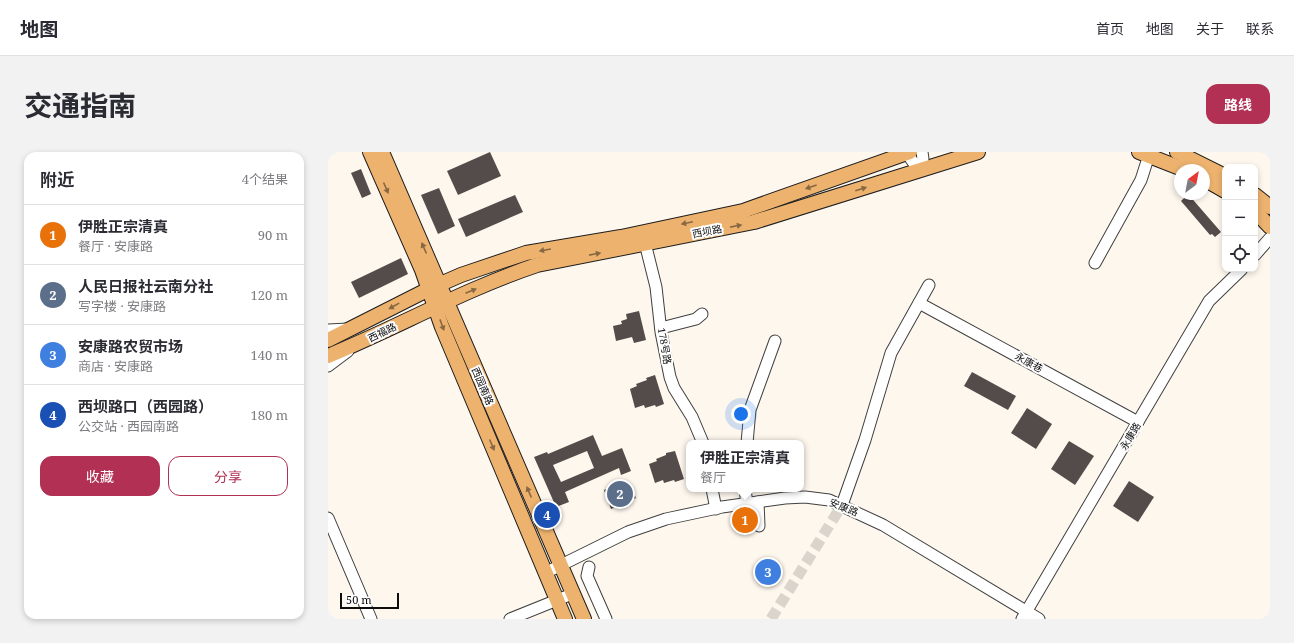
<!DOCTYPE html>
<html lang="zh">
<head>
<meta charset="utf-8">
<style>
	body { margin:0; font-family:"Noto Serif","Noto Sans SC",serif; background:#f2f2f3; color:#2b2b33 }
	.controls { position:absolute; right:12px; top:12px; display:grid; overflow:hidden; border-radius:8px; box-shadow:0 2px 6px #0003 }
	.controls button { width:36px; height:36px; display:grid; place-items:center; padding:0; border:0; border-bottom:1px solid #e1e1e2; background:#fff; color:#2b2b33; font:20px sans-serif }
	.compass { position:absolute; left:846px; top:12px; width:36px; height:36px; border-radius:50%; background:#fff; box-shadow:0 2px 6px #0003; rotate:32deg }
	.scale { position:absolute; left:12px; bottom:10px; width:59px; box-sizing:border-box; padding-left:4px; border:2px solid #0d0d0d; border-top:0; font-size:11px; line-height:14px; white-space:nowrap; color:#0d0d0d; -webkit-text-stroke:3px #fff; paint-order:stroke }
	.you { position:absolute; left:413px; top:262px; width:14px; height:14px; margin:-10px; border:3px solid #fff; border-radius:50%; background:#1a73e8; box-shadow:0 0 0 6px #1a73e833 }
	.badge { display:grid; place-items:center; width:26px; height:26px; border-radius:50%; background:#b13053; color:#fff; font-size:13px; font-weight:700 }
	.pin { position:absolute; translate:-50% -50%; border:2px solid #fff; box-shadow:0 1px 4px #0006 }
	.popup { position:absolute; left:358px; top:288px; width:118px; height:52px; box-sizing:border-box; display:grid; place-content:center; border-radius:8px; background:#fff; filter:drop-shadow(0 1px 3px #0005); font-size:13px; white-space:nowrap; color:#7c7c81 }
	.popup b { font-size:15px; color:#2b2b33 }
	.popup::after { content:''; position:absolute; left:50%; top:100%; margin-left:-8px; border:8px solid transparent; border-top-color:#fff }
	.list { margin:0; padding:0; list-style:none }
	h2 { display:flex; justify-content:space-between; align-items:center; height:52px; margin:0; padding:0 16px; font-size:17px }
	h2 small { font-size:13px; font-weight:400; color:#7c7c81 }
	.list li { display:grid; grid-template-columns:26px 1fr auto; gap:12px; align-items:center; box-sizing:border-box; height:60px; padding:0 16px; border-top:1px solid #e1e1e2 }
	.list b { display:block; font-size:15px; white-space:nowrap }
	.list p { margin:0; font-size:13px; white-space:nowrap; color:#7c7c81 }
	.list em { font-size:13px; font-style:normal; color:#7c7c81 }
	.actions { display:flex; gap:8px; padding:12px 16px }
	.actions a { flex:1; padding:9px 0; border:1px solid #b13053; border-radius:12px; text-align:center; font-size:14px; color:#b13053 }
	.actions .main { background:#b13053; color:#fff }
	.icon { flex:none; width:22px; height:22px; fill:none; stroke:currentColor; stroke-width:2; stroke-linecap:round; stroke-linejoin:round }
	.map { position:relative; flex:none; width:942px; height:467px; overflow:hidden; border-radius:12px }
	header { display:flex; align-items:center; gap:24px; box-sizing:border-box; height:56px; padding:0 20px; background:#fff; border-bottom:1px solid #e1e1e2 }
	header strong { font-size:19px }
	nav { display:flex; gap:22px; margin-inline-start:auto; font-size:14px }
	.intro { display:flex; align-items:center; justify-content:space-between; box-sizing:border-box; height:96px; padding:0 24px }
	h1 { margin:0; font-size:28px }
	.button { padding:10px 18px; border-radius:12px; background:#b13053; color:#fff; font-size:14px; font-weight:700 }
	main { display:flex; gap:24px; padding:0 24px }
	aside { flex:1; background:#fff; border-radius:12px; box-shadow:0 2px 6px #0003 }
	.map>svg:first-child { display:block }
</style>
</head>
<body>
<header>
<strong>地图</strong>
<nav><a>首页</a><a>地图</a><a>关于</a><a>联系</a></nav>
</header>
<div class="intro"><h1>交通指南</h1><a class="button">路线</a></div>
<main>
<aside>
<h2>附近<small>4个结果</small></h2>
<ul class="list">
<li><span class="badge" style="background:#e8710a">1</span><div><b>伊胜正宗清真</b><p>餐厅 · 安康路</p></div><em>90 m</em></li>
<li><span class="badge" style="background:#5c6f8a">2</span><div><b>人民日报社云南分社</b><p>写字楼 · 安康路</p></div><em>120 m</em></li>
<li><span class="badge" style="background:#3f7fe0">3</span><div><b>安康路农贸市场</b><p>商店 · 安康路</p></div><em>140 m</em></li>
<li><span class="badge" style="background:#1a4fb4">4</span><div><b>西坝路口（西园路）</b><p>公交站 · 西园南路</p></div><em>180 m</em></li>
</ul>
<div class="actions"><a class="main">收藏</a><a>分享</a></div>
</aside>
<div class="map">
<svg width="942" height="467" viewBox="0 0 942 467">
	<rect width="100%" height="100%" fill="#fef7ee"/>
	<g fill="#544c4a" fill-rule="evenodd">
		<polygon points="162,0 173,24 130,43 119,19"/>
		<polygon points="33,17 43,42 34,46 23,21"/>
		<polygon points="111,36 127,74 110,82 93,43"/>
		<polygon points="860,42 893,80 887,85 884,82 882,83 853,49"/>
		<polygon points="187,43 195,60 138,85 130,67"/>
		<polygon points="73,106 80,122 31,146 23,130"/>
		<polygon points="311,159 318,188 306,191 304,185 288,189 285,174 294,172 293,169 299,167 298,162"/>
		<polygon points="644,220 688,244 680,258 636,234"/>
		<polygon points="327,223 336,252 328,255 327,253 317,256 316,253 307,256 302,237 309,234 308,232 319,228 318,226"/>
		<polygon points="699,256 724,272 708,297 683,281"/>
		<path d="M265 283 274 304 294 296 303 319 293 323 291 316 237 340 241 350 228 355 206 305 219 300 220 302ZM259 299 266 316 233 330 225 313Z"/>
		<polygon points="741,289 766,304 747,333 723,317"/>
		<polygon points="347,299 356,327 347,330 346,328 336,331 335,328 327,331 321,312 329,309 328,307 338,303 338,301"/>
		<polygon points="801,329 826,345 810,370 785,354"/>
		<polygon points="294,330 297,335 302,333 308,346 283,357 276,338"/>
	</g>
	<g fill="none" stroke-linecap="round" stroke-linejoin="round">
		<polyline stroke="#dad4cc" stroke-width="11" stroke-dasharray="11 5.5" stroke-linecap="butt" points="443,467 514,353"/>
		<defs>
			<g id="minor">
				<polyline points="578,0 585,10 593,17 595,7 594,0"/>
				<polyline points="317,91 328,135 333,180 342,225 346,236 364,265 375,291"/>
				<polyline points="927,103 942,86"/>
				<polyline points="767,111 813,28 821,3"/>
				<polyline points="591,151 810,270"/>
				<polyline points="333,176 368,167 374,162"/>
				<polyline points="0,178 20,177"/>
				<polyline points="0,214 20,199"/>
				<polyline points="419,291 422,258 447,189"/>
				<polyline points="384,337 388,357"/>
				<polyline points="417,337 419,352"/>
				<polyline points="430,350 431,374"/>
				<polyline points="514,353 537,288 563,201 601,133"/>
				<polyline points="0,366 43,467"/>
				<polyline points="261,415 259,424 278,467"/>
				<polyline points="217,421 300,380 338,367 394,355 457,346 477,345 501,348 555,373 711,467"/>
				<polyline points="182,467 244,442"/>
				<polyline points="694,467 881,149 914,117"/>
			</g>
			<g id="major">
				<polyline points="42,0 94,118 114,175 237,467"/>
				<polyline points="54,0 256,467"/>
				<polyline points="811,0 857,18"/>
				<polyline points="849,0 897,24"/>
				<polyline points="876,27 897,39"/>
				<polyline points="927,43 942,55"/>
				<polyline points="927,59 942,75"/>
				<polyline points="0,188 101,137 133,123 198,101 293,85 415,59 582,0"/>
				<path d="M0 204C70 175 137 137 209 113L426 70 650 0"/>
			</g>
		</defs>
		<use href="#minor" stroke="#404040" stroke-width="13"/>
		<use href="#major" stroke="#1e1e1e" stroke-width="16"/>
		<use href="#minor" stroke="#fff" stroke-width="11"/>
		<use href="#major" stroke="#edb26e" stroke-width="14"/>
	</g>
	<defs><path id="oneway-solid" d="M-6-.8H1V-3.2L6.5 0L1 3.2V.8H-6Z"/></defs>
	<g fill="#886842">
		<use href="#oneway-solid" transform="translate(483 35) rotate(161)"/>
		<use href="#oneway-solid" transform="translate(58 36) rotate(66)"/>
		<use href="#oneway-solid" transform="translate(533 37) rotate(-18)"/>
		<use href="#oneway-solid" transform="translate(359 71) rotate(168)"/>
		<use href="#oneway-solid" transform="translate(408 74) rotate(-11)"/>
		<use href="#oneway-solid" transform="translate(96 96) rotate(-114)"/>
		<use href="#oneway-solid" transform="translate(217 98) rotate(170)"/>
		<use href="#oneway-solid" transform="translate(267 102) rotate(-11)"/>
		<use href="#oneway-solid" transform="translate(143 139) rotate(-23)"/>
		<use href="#oneway-solid" transform="translate(66 154) rotate(151)"/>
		<use href="#oneway-solid" transform="translate(114 173) rotate(70)"/>
		<use href="#oneway-solid" transform="translate(164 293) rotate(67)"/>
		<use href="#oneway-solid" transform="translate(201 340) rotate(-113)"/>
	</g>
	<g text-anchor="middle" stroke-width="4" stroke-linejoin="round" paint-order="stroke">
		<g font-size="10" fill="#0d0d0d" stroke="#fff">
			<text transform="translate(379 79) rotate(-11)" y="4">西坝路</text>
			<text transform="translate(54 180) rotate(-26)" y="4">西福路</text>
			<text transform="translate(337 194) rotate(80)" y="4">178号路</text>
			<text transform="translate(701 210) rotate(28)" y="4">永康巷</text>
			<text transform="translate(155 234) rotate(67)" y="4">西园南路</text>
			<text transform="translate(802 284) rotate(-59)" y="4">永康路</text>
			<text transform="translate(516 355) rotate(22)" y="4">安康路</text>
		</g>
	</g>
</svg>
<div class="controls">
<button>+</button>
<button>−</button>
<button><svg class="icon" aria-label="locate" viewBox="0 0 24 24"><circle cx="12" cy="12" r="6"/><path d="M12 2v4M12 18v4M2 12h4M18 12h4"/></svg></button>
</div>
<svg class="compass" viewBox="-18 -18 36 36"><path d="M0-13l5 13h-10z" fill="#e53935"/><path d="M0 13l5-13h-10z" fill="#7c7c81"/></svg>
<div class="scale">50 m</div>
<div class="you"></div>
<div class="pin badge" style="left:417px;top:368px;background:#e8710a">1</div>
<div class="popup"><b>伊胜正宗清真</b>餐厅</div>
<div class="pin badge" style="left:292px;top:342px;background:#5c6f8a">2</div>
<div class="pin badge" style="left:440px;top:420px;background:#3f7fe0">3</div>
<div class="pin badge" style="left:219px;top:363px;background:#1a4fb4">4</div>
</div>
</main>
</body>
</html>
